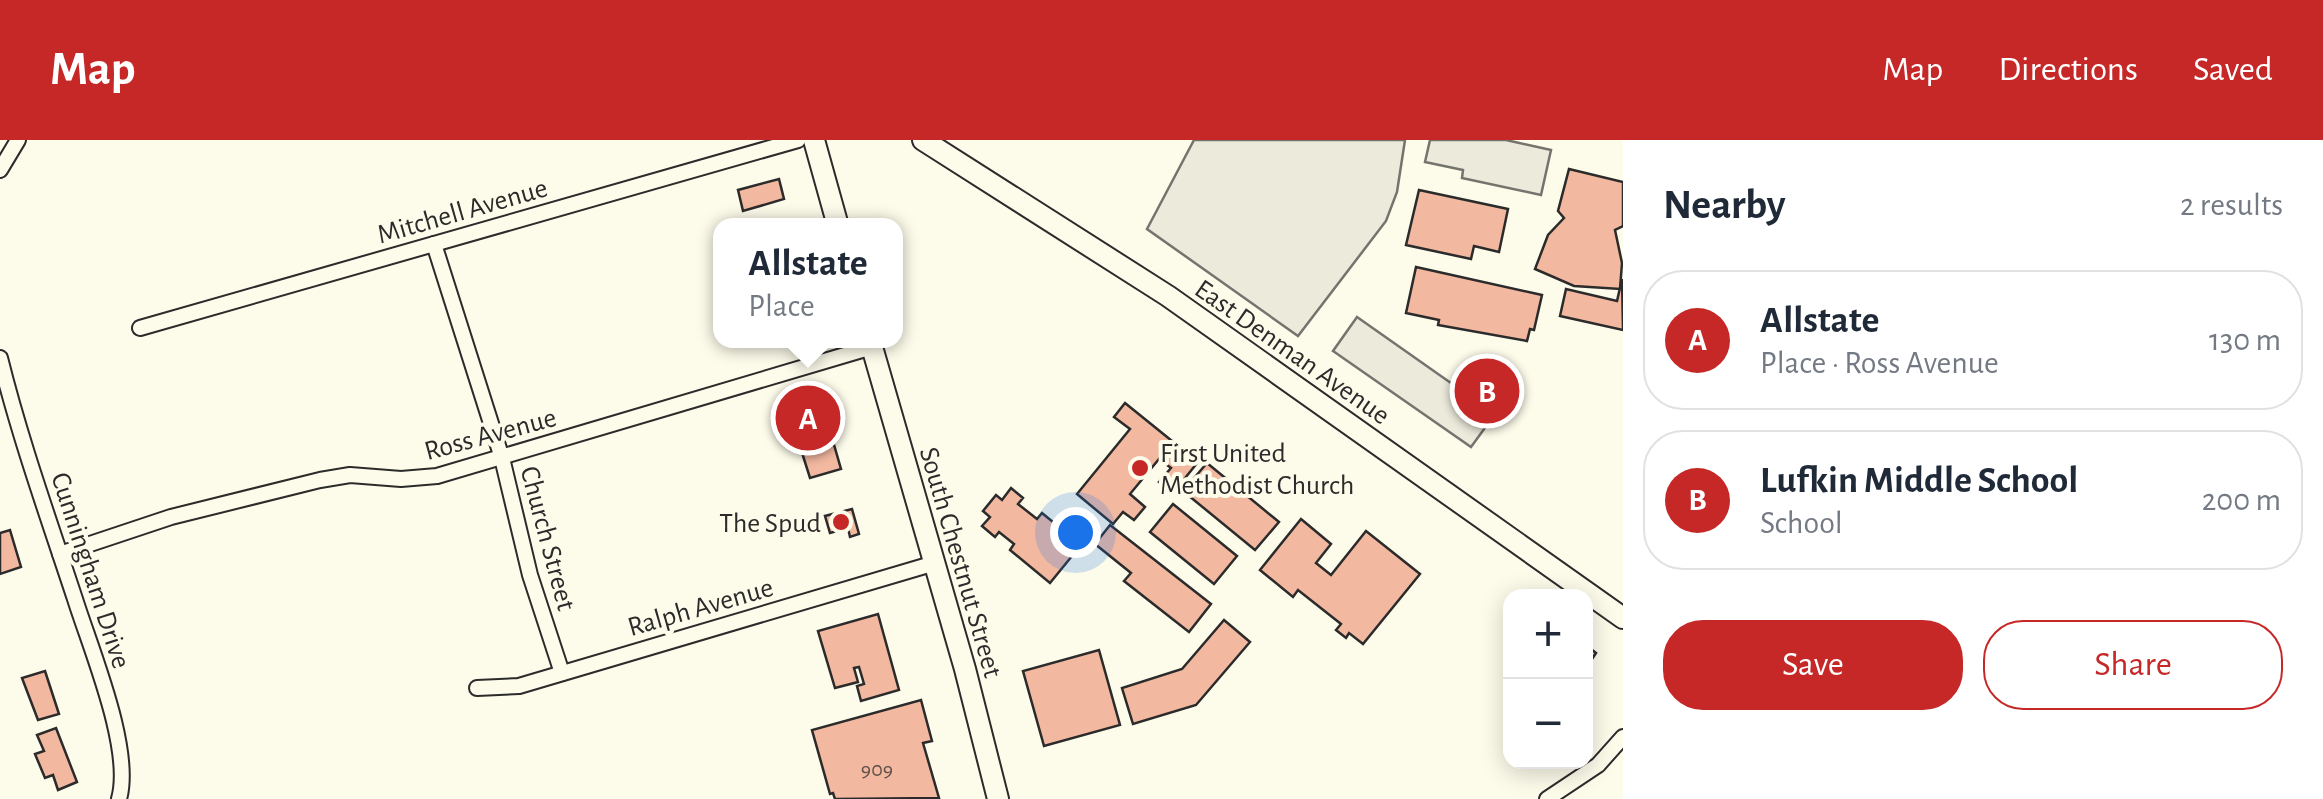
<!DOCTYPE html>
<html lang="en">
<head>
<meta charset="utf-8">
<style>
	body { margin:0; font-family:"Alegreya Sans",sans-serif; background:#f6f6f7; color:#1f2937 }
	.controls { position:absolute; right:30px; bottom:30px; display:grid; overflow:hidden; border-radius:20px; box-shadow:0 5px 25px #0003 }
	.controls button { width:90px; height:90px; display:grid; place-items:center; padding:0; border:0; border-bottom:2px solid #e0e1e3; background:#fff; color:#1f2937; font:50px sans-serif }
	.you { position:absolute; left:1075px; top:392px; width:35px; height:35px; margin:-25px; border:8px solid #fff; border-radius:50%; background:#1a73e8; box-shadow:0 0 0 15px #1a73e833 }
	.badge { display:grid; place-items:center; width:65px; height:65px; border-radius:50%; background:#c62828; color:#fff; font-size:32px; font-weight:700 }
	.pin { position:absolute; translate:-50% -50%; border:5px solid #fff; box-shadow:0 2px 10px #0006 }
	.popup { position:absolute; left:713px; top:78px; width:190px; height:130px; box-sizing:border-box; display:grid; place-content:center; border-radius:20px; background:#fff; filter:drop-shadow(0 2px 8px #0005); font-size:32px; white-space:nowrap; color:#747a83 }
	.popup b { font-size:38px; color:#1f2937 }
	.popup::after { content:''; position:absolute; left:50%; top:100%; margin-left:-20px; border:20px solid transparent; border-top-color:#fff }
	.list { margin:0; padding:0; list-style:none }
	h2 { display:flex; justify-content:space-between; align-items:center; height:130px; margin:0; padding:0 40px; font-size:42px }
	h2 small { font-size:32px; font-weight:400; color:#747a83 }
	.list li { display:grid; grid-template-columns:65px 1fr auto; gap:30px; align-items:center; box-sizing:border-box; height:140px; margin:0 20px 20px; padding:0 20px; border:2px solid #e0e1e3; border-radius:40px }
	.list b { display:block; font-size:38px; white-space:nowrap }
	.list p { margin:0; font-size:32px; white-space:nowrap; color:#747a83 }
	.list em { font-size:32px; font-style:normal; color:#747a83 }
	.actions { display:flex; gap:20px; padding:30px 40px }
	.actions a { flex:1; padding:22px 0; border:2px solid #c62828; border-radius:40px; text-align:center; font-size:35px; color:#c62828 }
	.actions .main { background:#c62828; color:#fff }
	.map { position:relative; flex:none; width:1623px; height:659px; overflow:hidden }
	header { display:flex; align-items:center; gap:60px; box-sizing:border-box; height:140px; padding:0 50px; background:#c62828; color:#fff }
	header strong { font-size:48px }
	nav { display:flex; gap:55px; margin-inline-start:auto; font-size:35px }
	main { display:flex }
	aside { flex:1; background:#fff }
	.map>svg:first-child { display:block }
</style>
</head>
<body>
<header>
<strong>Map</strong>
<nav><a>Map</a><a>Directions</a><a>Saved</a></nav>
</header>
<main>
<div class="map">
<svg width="1623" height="659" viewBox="0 0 1623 659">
	<rect width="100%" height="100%" fill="#fdfbea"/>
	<g fill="#eceadb" stroke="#74746e" stroke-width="2.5">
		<polygon points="1194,0 1405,0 1397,52 1386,81 1298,196 1147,89"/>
		<polygon points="1430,0 1506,0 1551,10 1541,55 1462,38 1463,30 1425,22"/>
		<polygon points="1357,177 1495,274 1471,307 1333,211"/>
	</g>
	<g fill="#f2b8a0" stroke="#2b2b2b" stroke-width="2.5">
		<polygon points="1569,29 1623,42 1623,86 1615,90 1622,123 1620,149 1574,146 1535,129 1548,95 1564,78 1558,71"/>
		<polygon points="779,39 784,59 743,71 738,50"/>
		<polygon points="1419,50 1508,69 1499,112 1474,106 1471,119 1406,105"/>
		<polygon points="1416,127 1542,155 1534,190 1530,189 1527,201 1438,185 1439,180 1406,173"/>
		<polygon points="1622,139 1623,190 1560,176 1566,149 1617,161"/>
		<polygon points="816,257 826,291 800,299 789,265"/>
		<polygon points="1125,263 1198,322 1173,353 1159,342 1171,328 1159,319 1130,354 1145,367 1134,380 1123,372 1113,384 1077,354 1130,289 1114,277"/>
		<polygon points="830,291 841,329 810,338 798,300"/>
		<polygon points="1207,323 1279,382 1255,410 1183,351"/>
		<polygon points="1011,348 1023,358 1018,364 1037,379 1042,373 1081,405 1050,443 1010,410 1014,404 999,392 995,397 982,386 990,377 983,371 996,355 1002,360"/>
		<polygon points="1173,364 1237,416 1214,444 1150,392"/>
		<polygon points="852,369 859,394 850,397 848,388 830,393 825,376"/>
		<polygon points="1301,379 1331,404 1316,423 1331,435 1366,391 1420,434 1363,504 1349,493 1346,498 1336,490 1341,484 1298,450 1293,457 1260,430"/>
		<polygon points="1110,385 1211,464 1189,492 1124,441 1131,433 1095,404"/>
		<polygon points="10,390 21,427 0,434 0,393"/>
		<polygon points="878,474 899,550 861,561 857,546 864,544 859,527 854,528 858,542 835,548 818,491"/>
		<polygon points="1224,480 1250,502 1196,565 1133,584 1122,548 1182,529"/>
		<polygon points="1586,505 1596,513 1586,528"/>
		<polygon points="1099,510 1120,585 1044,606 1023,531"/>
		<polygon points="45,531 59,574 38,580 22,538"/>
		<polygon points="921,560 932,601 923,603 939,658 835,659 833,653 830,654 812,590"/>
		<polygon points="56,588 77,642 58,650 53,635 45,638 35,614 44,611 37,595"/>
	</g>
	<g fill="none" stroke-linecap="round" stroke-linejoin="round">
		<defs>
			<g id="street">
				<polyline points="0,30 18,0"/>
				<polyline points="434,104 502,318 530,435 562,533"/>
				<polyline points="140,188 798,0"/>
				<path d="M0 218C20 299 49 380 75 459 91 510 133 609 119 659"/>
				<polyline points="60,414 171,377 320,340 350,335 401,339 437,336 872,207"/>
				<polyline points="477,548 519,546 935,423"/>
				<polyline points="1547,659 1598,625 1623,597"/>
			</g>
			<polyline id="secondary" points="923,0 1168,156 1623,478"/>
			<g id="primary">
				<polyline points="814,0 838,86"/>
				<polyline points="870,200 965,529 998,659"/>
			</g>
		</defs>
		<use href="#street" stroke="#2b2b2b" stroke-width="18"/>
		<use href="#secondary" stroke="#2b2b2b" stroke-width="24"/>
		<use href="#primary" stroke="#2b2b2b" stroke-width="24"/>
		<use href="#street" stroke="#fdfbea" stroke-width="14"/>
		<use href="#secondary" stroke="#fdfbea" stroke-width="20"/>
		<use href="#primary" stroke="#fdfbea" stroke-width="20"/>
	</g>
	<g fill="#c62828" stroke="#fdfbea" stroke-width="4">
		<circle cx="1140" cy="328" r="10"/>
		<circle cx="841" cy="382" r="10"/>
	</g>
	<g text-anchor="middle" stroke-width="8" stroke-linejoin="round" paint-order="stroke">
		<g font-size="22" fill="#5d4e48">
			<text x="877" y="636">909</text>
		</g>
		<g font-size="28" fill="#2b2b2b" stroke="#fdfbea">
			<text transform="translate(462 70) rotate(-16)" y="10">Mitchell Avenue</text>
			<text transform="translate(1293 211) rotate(35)" y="10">East Denman Avenue</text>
			<text transform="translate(490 293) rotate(-15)" y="10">Ross Avenue</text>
			<text transform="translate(549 398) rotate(75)" y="10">Church Street</text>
			<text transform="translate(962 422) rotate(74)" y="10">South Chestnut Street</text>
			<text transform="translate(92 430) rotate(72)" y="10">Cunningham Drive</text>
			<text transform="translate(700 466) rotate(-16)" y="10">Ralph Avenue</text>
		</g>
		<g font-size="28" fill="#2b2b2b" stroke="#fdfbea" text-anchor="start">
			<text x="1160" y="322">First United<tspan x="1160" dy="32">Methodist Church</tspan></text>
			<text x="821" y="392" text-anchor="end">The Spud</text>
		</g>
	</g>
</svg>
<div class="controls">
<button>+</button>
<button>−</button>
</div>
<div class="you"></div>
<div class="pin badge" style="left:808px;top:278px">A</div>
<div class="popup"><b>Allstate</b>Place</div>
<div class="pin badge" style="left:1487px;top:251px">B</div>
</div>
<aside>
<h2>Nearby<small>2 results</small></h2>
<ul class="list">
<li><span class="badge">A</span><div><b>Allstate</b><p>Place · Ross Avenue</p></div><em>130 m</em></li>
<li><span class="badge">B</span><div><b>Lufkin Middle School</b><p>School</p></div><em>200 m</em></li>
</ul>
<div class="actions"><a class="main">Save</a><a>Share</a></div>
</aside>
</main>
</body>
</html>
